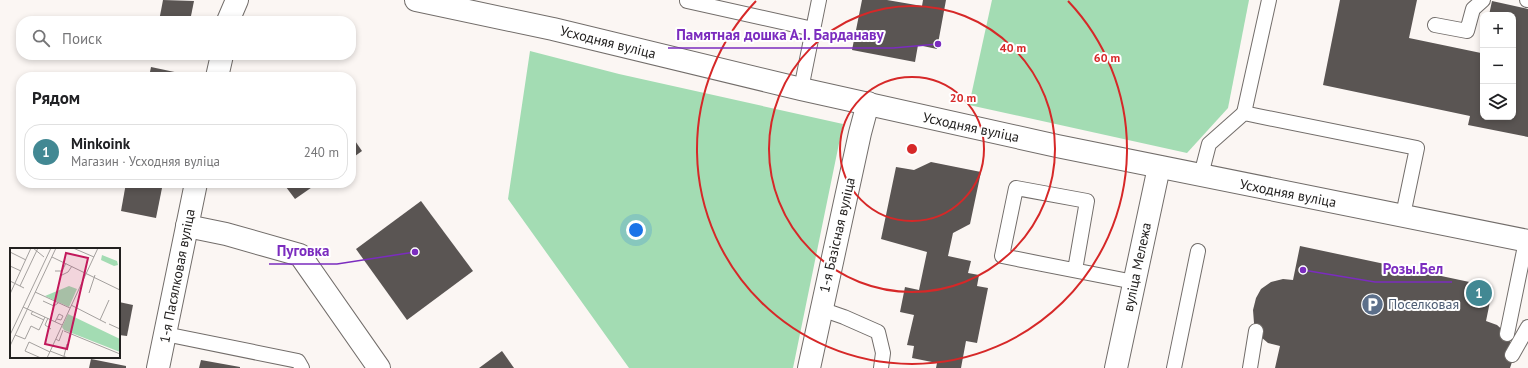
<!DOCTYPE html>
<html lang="ru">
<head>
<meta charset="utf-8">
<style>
	body { margin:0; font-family:"PT Sans",sans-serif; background:#f2f2f2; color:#202124 }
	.controls { position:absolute; right:12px; top:12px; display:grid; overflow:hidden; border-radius:8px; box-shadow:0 2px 6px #0003 }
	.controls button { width:36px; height:36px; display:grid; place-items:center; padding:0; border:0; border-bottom:1px solid #e0e0e0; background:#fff; color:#202124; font:20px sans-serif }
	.you { position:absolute; left:636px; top:230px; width:14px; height:14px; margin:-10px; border:3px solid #fff; border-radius:50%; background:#1a73e8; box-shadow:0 0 0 6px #1a73e833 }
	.badge { display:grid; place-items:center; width:26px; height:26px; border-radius:50%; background:#428893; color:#fff; font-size:13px; font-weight:700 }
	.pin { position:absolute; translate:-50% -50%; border:2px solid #fff; box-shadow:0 1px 4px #0006 }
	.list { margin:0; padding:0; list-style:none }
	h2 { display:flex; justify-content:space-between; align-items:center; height:52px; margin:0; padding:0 16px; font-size:17px }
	h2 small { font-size:13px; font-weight:400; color:#757577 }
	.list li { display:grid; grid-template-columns:26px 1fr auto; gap:12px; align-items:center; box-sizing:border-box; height:56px; margin:0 8px 8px; padding:0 8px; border:1px solid #e0e0e0; border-radius:16px }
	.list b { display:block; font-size:15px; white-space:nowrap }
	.list p { margin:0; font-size:13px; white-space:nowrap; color:#757577 }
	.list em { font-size:13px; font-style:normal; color:#757577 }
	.icon { flex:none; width:22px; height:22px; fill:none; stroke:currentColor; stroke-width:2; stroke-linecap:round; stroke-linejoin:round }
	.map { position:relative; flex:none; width:1528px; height:368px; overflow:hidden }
	.search { position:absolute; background:#fff; box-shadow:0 2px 6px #0003; left:16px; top:16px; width:340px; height:44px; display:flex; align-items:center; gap:10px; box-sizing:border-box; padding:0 14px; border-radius:16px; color:#757577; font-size:15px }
	.panel { position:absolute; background:#fff; box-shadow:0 2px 6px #0003; left:16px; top:72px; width:340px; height:116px; border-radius:16px }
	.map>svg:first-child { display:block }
</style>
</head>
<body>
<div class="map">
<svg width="1528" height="368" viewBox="0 0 1528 368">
	<rect width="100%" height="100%" fill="#fbf6f3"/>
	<g fill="#a3dcb3">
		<polygon points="992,0 1249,0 1228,108 1187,153 969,105"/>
		<polygon points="530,51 619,74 843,124 793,368 629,368 508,199"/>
	</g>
	<g fill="#5a5553">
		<polygon points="163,0 194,1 190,21 159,21"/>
		<polygon points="862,0 887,0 922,6 923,0 946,0 937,49 918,45 915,62 852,50"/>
		<polygon points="1340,0 1417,0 1409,38 1481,53 1483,48 1483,117 1513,117 1513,15 1489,15 1492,1 1528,9 1528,137 1468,125 1470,116 1323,85"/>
		<polygon points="151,67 184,74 183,77 149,77"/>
		<polygon points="351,135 362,151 351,159"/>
		<polygon points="931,162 981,172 970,224 953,233 948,256 971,261 968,273 979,275 977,286 988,288 977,343 966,341 961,368 936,368 937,363 912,358 914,346 907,345 914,315 900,312 905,287 919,290 927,252 881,239 896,167 914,170"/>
		<polygon points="126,183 163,183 156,218 121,211"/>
		<polygon points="283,183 318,183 295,199"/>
		<polygon points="421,201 473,271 407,320 356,249"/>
		<polygon points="1300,246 1493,287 1486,321 1497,325 1507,334 1512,346 1512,362 1510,368 1275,368 1280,346 1268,343 1261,337 1256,331 1254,323 1253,310 1256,298 1261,289 1271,282 1283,279 1293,280"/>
		<polygon points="119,302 133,305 127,336 119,335"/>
		<polygon points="502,351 514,368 479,368"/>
		<polygon points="91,359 126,366 126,368 89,368"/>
		<polygon points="201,360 240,367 240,368 199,368"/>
	</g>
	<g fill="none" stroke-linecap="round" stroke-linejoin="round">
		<defs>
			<g id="lane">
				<polyline points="1527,0 1528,0"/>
				<polyline points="687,1 813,29"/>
				<polyline points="1435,25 1467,31 1473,9 1483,0"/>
				<polyline points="801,89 819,0"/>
				<polyline points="1244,113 1269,0"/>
				<polyline points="1201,175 1209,144 1244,113 1258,116 1417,148 1403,215"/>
				<polyline points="1075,270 1087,201 1016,188 1002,256 1134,282"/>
				<polyline points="821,309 844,317 878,332 883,353 881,368"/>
				<polyline points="165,334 298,361 302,368"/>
				<polyline points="1507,334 1526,241"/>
				<polyline points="1512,355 1528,327"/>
				<polyline points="1174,368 1198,251"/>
				<polyline points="1250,368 1256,331"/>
			</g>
			<g id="street">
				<polyline points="416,0 553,29 801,89 1057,146 1528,241"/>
				<polyline points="228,21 237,0"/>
				<polyline points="217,77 222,55"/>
				<polyline points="187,226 226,234 300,255 379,368"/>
				<polyline points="158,368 196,183"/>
				<polyline points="809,368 860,133 868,103"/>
				<polyline points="1116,368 1159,167"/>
			</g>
		</defs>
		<use href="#lane" stroke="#726d6a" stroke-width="16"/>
		<use href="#street" stroke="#726d6a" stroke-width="24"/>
		<use href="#lane" stroke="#fff" stroke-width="14"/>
		<use href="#street" stroke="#fff" stroke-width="22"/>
	</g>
	<g fill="none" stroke="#d62828" stroke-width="2">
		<circle cx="912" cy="149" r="72"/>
		<circle cx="912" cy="149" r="143"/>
		<path d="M1068 1A215 215 0 1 1 756 1"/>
	</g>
	<defs>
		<symbol id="parking-disc" viewBox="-11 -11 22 22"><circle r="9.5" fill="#5c6f8a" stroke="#fff"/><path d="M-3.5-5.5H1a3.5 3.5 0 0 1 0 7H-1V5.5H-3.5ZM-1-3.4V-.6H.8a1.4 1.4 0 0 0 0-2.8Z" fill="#fff"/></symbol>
	</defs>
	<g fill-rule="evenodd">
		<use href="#parking-disc" x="1360" y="292" width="25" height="25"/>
	</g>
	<g text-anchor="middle" stroke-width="4" stroke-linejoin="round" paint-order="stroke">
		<g font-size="14" fill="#22201f" stroke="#fff">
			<text transform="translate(608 42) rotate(14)" y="5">Усходняя вуліца</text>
			<text transform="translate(971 127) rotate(12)" y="5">Усходняя вуліца</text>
			<text transform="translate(1288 193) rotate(11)" y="5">Усходняя вуліца</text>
			<text transform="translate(837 235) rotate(-77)" y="5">1-я Базісная вуліца</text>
			<text transform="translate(1137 267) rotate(-78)" y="5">вуліца Мележа</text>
			<text transform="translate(177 276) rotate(-79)" y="5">1-я Пасялковая вуліца</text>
		</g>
		<g font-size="14" fill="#4e5e75" stroke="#fff" text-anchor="start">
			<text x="1388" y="309">Поселковая</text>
		</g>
	</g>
	<g transform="translate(10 248)">
		<rect width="110" height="110" fill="#fbf6f3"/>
		<path d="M92 7 107 13 108 17 104 18 91 12ZM59 38 67 41 59 59 35 48ZM58 66 110 91V104L54 82 52 79Z" fill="#a3dcb3"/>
		<path fill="none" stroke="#a4a09e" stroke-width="1" d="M23 0 34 9M63 0 84 9M0 4 16 12M42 9 110 42M0 18 11 23M45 23H52L56 15M50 28 58 24 62 18M0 33 14 40M10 38 28 0M25 44 60 60M79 45 85 27M0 46 21 0M33 53 44 58 48 55M61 57 96 75M13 59 52 77M23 63 21 66 34 72M38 70 35 77 41 81M90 72 99 52M45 74 49 66 53 68 51 72 47 71M99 76 110 81M54 83 110 106M0 87 41 0M5 87 15 91 21 78 29 82 35 69M46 91 49 93 53 82M0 98 46 0M40 103 58 110M54 108 57 96M31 110 15 103 19 94 40 104M37 110 88 0"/>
		<path fill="#c2185b" fill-opacity="0.15" stroke="#c2185b" stroke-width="2" d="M56 5 78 10 57 101 35 96Z"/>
		<rect width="110" height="110" fill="none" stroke="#22201f" stroke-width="2"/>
	</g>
	<circle cx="912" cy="149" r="6" fill="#d62828" stroke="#fff" stroke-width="2"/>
	<g font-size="12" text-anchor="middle" font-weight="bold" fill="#d62828" stroke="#fff" stroke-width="4" stroke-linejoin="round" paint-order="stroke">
		<text x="1013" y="52">40 m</text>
		<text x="1107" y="62">60 m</text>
		<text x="963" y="102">20 m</text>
	</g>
	<path fill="none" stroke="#7b2cbf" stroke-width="1.5" d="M938 44L893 48H668M415 252L337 264H269M1303 270L1375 282H1452"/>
	<g fill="#7b2cbf" stroke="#fff" stroke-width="1.5">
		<circle cx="938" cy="44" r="4"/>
		<circle cx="415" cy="252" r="4"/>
		<circle cx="1303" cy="270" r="4"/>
	</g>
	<g font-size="15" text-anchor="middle" font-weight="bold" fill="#7b2cbf" stroke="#fff" stroke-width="4" stroke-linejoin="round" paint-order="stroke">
		<text x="780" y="40">Памятная дошка А.І. Барданаву</text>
		<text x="303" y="256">Пуговка</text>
		<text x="1413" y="274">Розы.Бел</text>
	</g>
</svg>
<div class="controls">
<button>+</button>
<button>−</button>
<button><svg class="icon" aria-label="layers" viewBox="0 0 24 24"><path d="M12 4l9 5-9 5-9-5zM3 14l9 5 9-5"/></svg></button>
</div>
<div class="you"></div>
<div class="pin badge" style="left:1479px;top:293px">1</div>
<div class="search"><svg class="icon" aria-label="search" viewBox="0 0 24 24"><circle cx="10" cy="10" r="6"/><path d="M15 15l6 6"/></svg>Поиск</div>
<section class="panel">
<h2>Рядом<small></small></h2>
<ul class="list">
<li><span class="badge">1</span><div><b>Minkoink</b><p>Магазин · Усходняя вуліца</p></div><em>240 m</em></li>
</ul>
</section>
</div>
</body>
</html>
